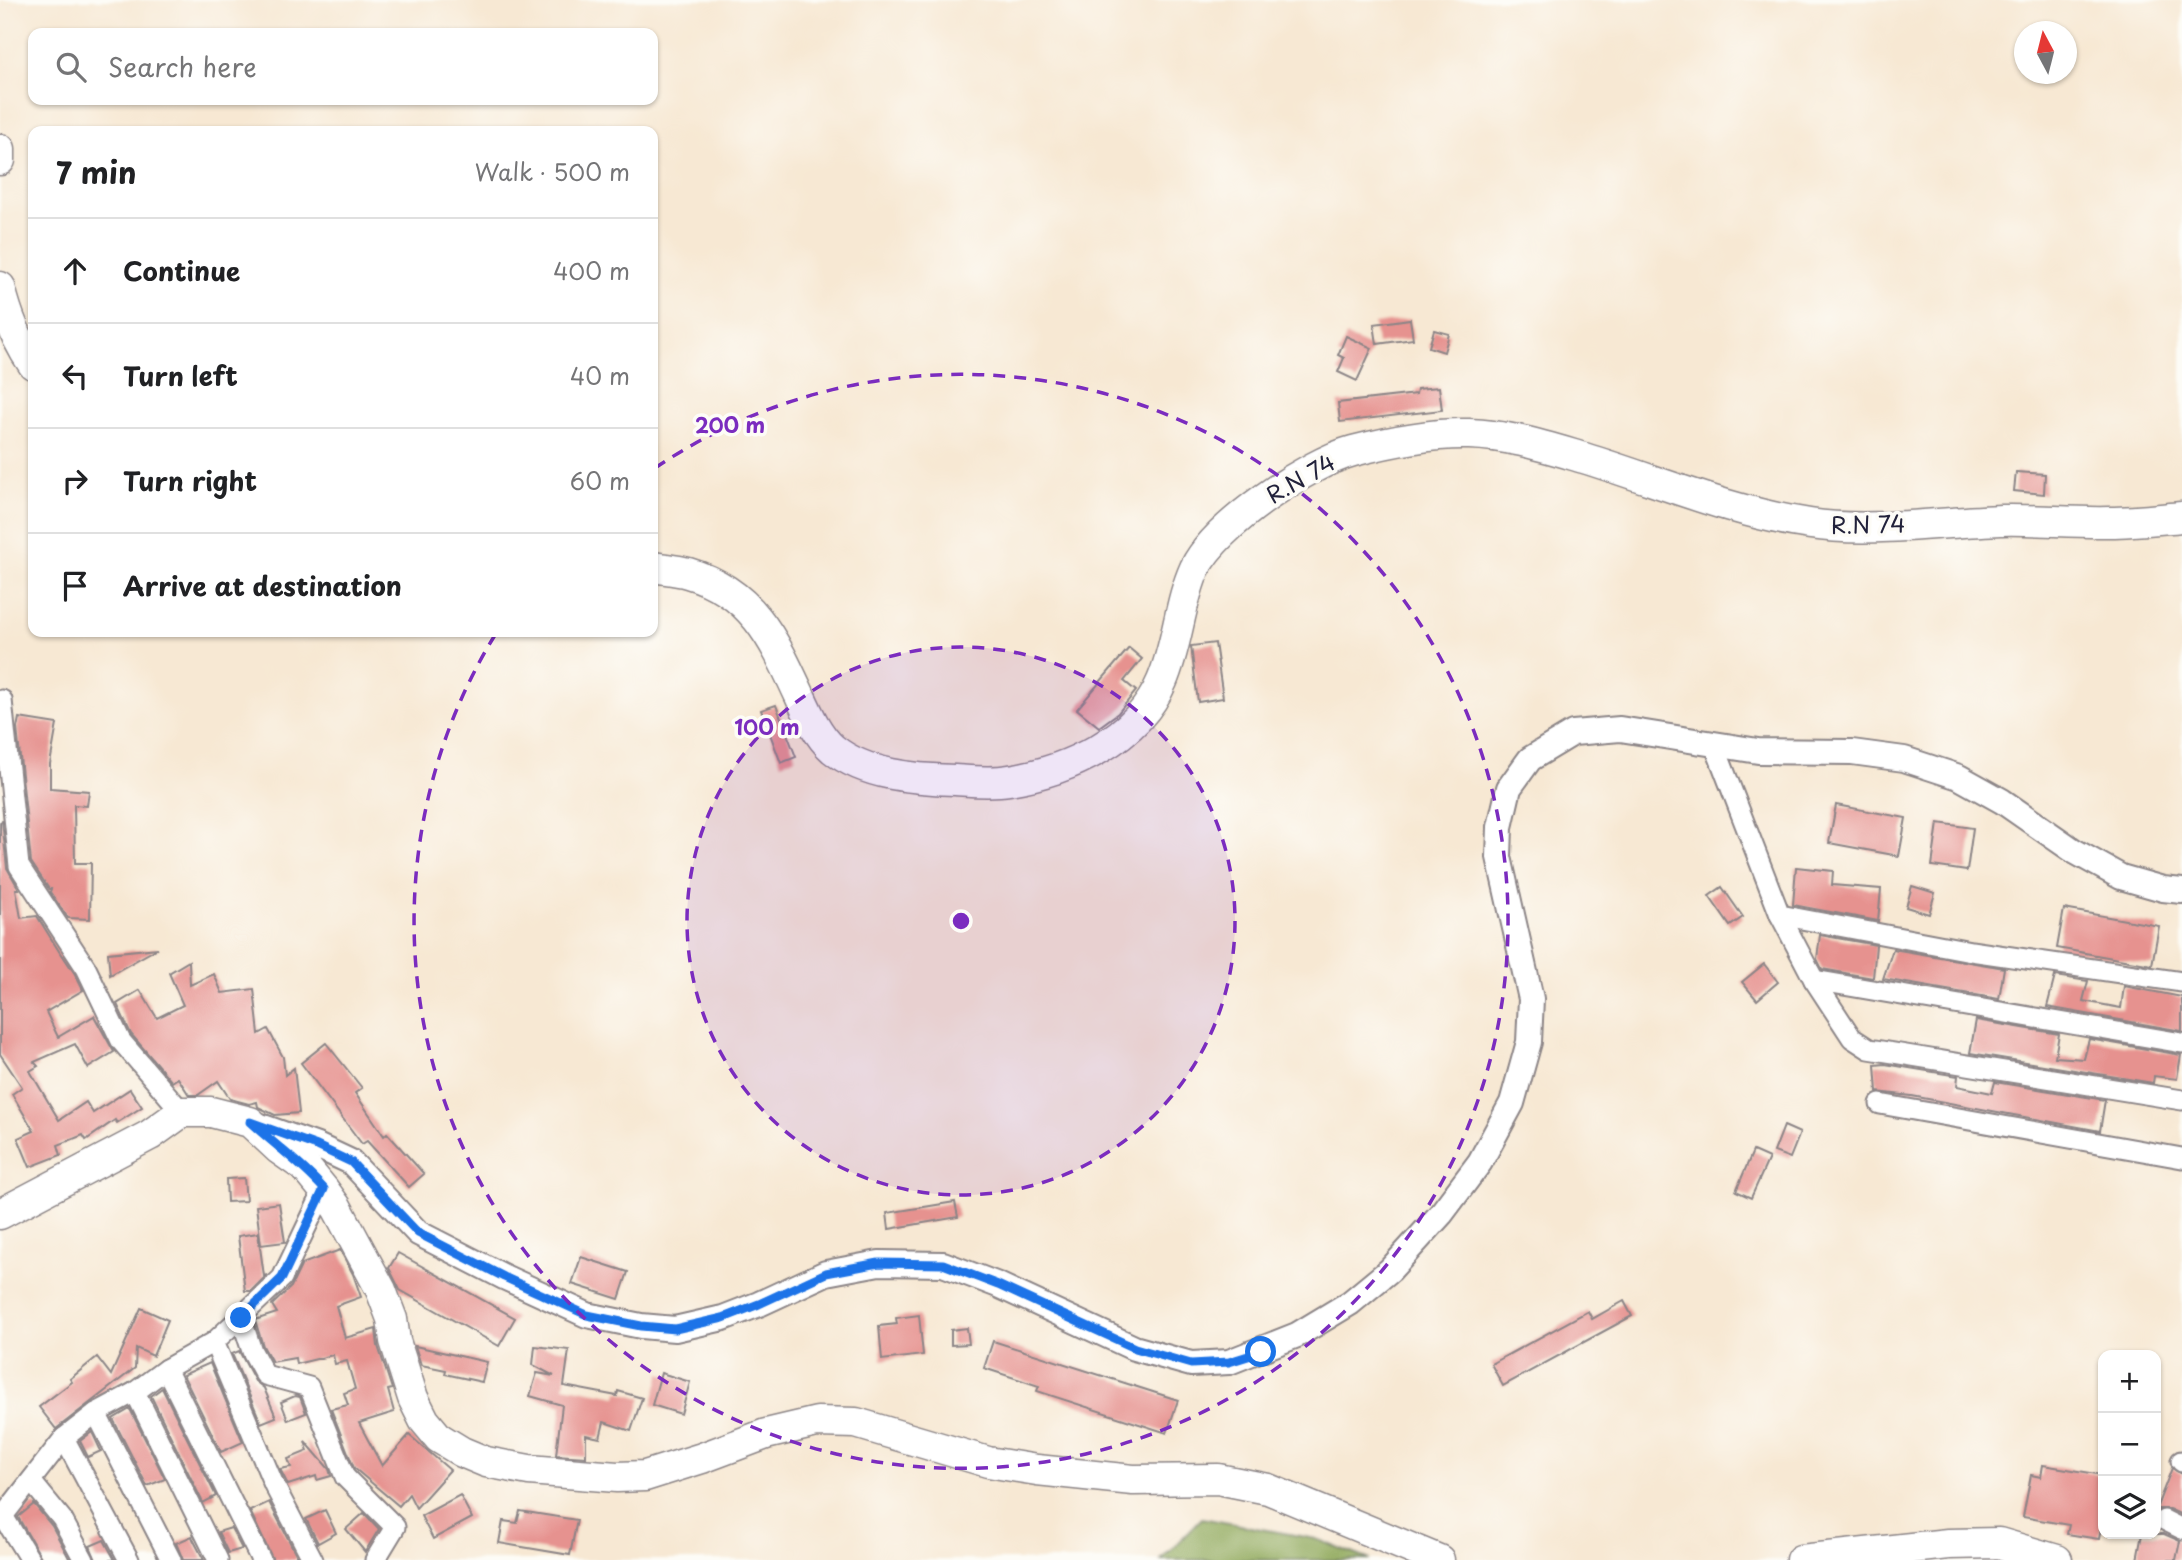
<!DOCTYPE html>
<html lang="en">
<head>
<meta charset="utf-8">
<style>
	body { margin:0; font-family:"Playpen Sans",sans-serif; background:#f6f6f6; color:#202124 }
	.controls { position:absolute; right:21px; bottom:21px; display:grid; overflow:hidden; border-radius:14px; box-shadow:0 2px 5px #0004 }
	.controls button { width:63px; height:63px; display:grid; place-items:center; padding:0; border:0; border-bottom:2px solid #e0e0e0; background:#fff; color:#202124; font:35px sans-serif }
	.compass { position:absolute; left:2014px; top:21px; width:63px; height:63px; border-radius:50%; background:#fff; box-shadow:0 2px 5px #0004; rotate:353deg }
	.stop { position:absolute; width:21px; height:21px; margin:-16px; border:5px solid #1a73e8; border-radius:50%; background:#fff }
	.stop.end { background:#1a73e8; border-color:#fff; box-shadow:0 2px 7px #0008 }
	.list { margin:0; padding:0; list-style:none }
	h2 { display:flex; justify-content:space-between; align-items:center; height:91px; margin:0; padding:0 28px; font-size:30px }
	h2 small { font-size:23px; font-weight:400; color:#757577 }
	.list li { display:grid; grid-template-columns:46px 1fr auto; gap:21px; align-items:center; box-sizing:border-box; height:105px; padding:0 28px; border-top:2px solid #e0e0e0 }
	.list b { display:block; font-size:26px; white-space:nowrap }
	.list em { font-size:23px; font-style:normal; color:#757577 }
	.icon { flex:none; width:38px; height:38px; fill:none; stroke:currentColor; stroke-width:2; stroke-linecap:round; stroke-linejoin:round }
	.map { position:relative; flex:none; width:2182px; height:1560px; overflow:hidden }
	.search { position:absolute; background:#fff; box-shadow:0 2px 5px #0004; left:28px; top:28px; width:630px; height:77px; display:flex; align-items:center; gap:18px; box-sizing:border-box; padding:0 24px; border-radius:14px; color:#757577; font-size:26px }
	.panel { position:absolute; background:#fff; box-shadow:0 2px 5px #0004; left:28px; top:126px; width:630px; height:511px; border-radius:14px }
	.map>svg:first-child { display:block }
</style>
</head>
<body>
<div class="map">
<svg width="2182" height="1560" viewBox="0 0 2182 1560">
	<rect width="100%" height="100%" fill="#fdfcf7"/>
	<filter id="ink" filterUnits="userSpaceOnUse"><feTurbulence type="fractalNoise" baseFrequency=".0143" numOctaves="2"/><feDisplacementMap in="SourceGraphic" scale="14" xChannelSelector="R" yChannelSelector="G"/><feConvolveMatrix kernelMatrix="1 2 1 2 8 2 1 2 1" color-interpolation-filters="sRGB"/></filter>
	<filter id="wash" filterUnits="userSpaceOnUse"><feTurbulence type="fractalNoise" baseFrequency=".00686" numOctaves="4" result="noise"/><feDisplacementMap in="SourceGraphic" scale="28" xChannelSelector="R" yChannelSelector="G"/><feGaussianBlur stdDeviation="1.57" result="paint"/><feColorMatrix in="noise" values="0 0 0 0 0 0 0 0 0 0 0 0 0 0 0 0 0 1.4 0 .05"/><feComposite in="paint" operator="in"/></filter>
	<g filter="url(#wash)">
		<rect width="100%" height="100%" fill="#f7e8d3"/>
		<polygon fill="#8fa85a" stroke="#58654a" stroke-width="2" points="1202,1518 1316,1539 1370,1560 1161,1560"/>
		<g id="blocks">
			<g fill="#e6928f">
				<polygon points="1410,319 1413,339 1377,344 1374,324"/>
				<polygon points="1434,330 1449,334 1444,352 1429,347"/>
				<polygon points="1346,336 1372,348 1357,381 1338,372 1344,358 1338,355"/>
				<polygon points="1439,387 1442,410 1340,422 1338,403 1416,394 1417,389"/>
				<polygon points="2016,472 2045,474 2044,494 2014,491"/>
				<polygon points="1215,643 1223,698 1198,702 1191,646"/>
				<polygon points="1129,648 1142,659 1124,681 1136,691 1118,713 1099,727 1077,709"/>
				<polygon points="776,705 796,757 781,763 761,710"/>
				<polygon points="19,718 57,724 50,764 50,788 89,791 87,806 74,805 75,863 91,863 90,919 68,918 50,892 51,889 49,889 31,862 17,728"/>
				<polygon points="1836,805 1906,818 1899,856 1829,843"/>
				<polygon points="2,821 7,868 19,889 16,889 21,918 37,916 62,956 63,956 75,974 83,990 46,1012 58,1037 94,1016 114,1052 88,1068 75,1044 34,1062 38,1066 30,1071 59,1120 86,1102 93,1113 130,1089 142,1107 117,1123 115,1120 86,1140 83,1135 58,1145 61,1155 30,1167 18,1138 34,1131 12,1094 22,1087 0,1054 0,822"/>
				<polygon points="1938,823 1973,828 1967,871 1932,866"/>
				<polygon points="1796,867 1833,871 1832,885 1881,889 1878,921 1793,905"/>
				<polygon points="1912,886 1935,893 1929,914 1906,907"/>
				<polygon points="1722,887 1743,917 1730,926 1709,896"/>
				<polygon points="2064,909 2159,926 2152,965 2057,948"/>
				<polygon points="1820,935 1876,945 1873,978 1822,969 1817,959"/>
				<polygon points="158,948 110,975 108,953"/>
				<polygon points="1893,949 2004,968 1999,999 1883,979"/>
				<polygon points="189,961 190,985 214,974 222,993 254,989 259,1034 268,1029 283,1057 285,1075 294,1068 299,1113 275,1115 258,1107 257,1102 249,1104 230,1099 218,1081 198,1095 189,1095 178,1078 172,1082 131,1034 117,1004 140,990 157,1018 183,1005 169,973"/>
				<polygon points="1764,964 1778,982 1757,1000 1742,982"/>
				<polygon points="2055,976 2088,981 2083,1001 2121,1008 2124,986 2182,997 2182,1031 2047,1007"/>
				<polygon points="1976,1020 2059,1034 2055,1057 2084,1059 2089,1039 2181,1055 2177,1079 2154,1076 2153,1083 1970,1053"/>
				<polygon points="326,1043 362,1088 355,1093 384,1136 387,1133 424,1174 409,1187 367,1141 362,1144 301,1063"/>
				<polygon points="1885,1064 1958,1076 1957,1086 1992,1093 1995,1082 2105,1100 2100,1131 1912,1096 1877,1092 1875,1065"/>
				<polygon points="1784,1126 1800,1133 1790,1158 1774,1152"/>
				<polygon points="1753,1151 1769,1158 1751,1198 1736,1191"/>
				<polygon points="244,1178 246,1201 227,1202 226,1179"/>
				<polygon points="955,1202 958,1217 889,1229 887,1213"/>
				<polygon points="279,1203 285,1242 261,1245 256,1206"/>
				<polygon points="258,1233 264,1276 267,1275 251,1291 245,1291 238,1236"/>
				<polygon points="340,1250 353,1274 361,1297 336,1306 345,1338 376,1329 378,1346 392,1389 388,1390 394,1412 359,1423 382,1466 409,1435 450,1470 416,1508 409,1494 399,1506 354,1468 331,1409 348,1405 344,1393 355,1389 347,1361 335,1364 333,1355 296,1364 295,1358 272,1362 263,1346 255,1320 277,1313 272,1305 291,1287 302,1264"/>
				<polygon points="398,1253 515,1318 499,1346 400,1290 389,1268"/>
				<polygon points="581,1257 628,1272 619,1299 572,1284"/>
				<polygon points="1624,1301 1632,1316 1503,1386 1491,1364 1588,1311 1592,1319"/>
				<polygon points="141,1308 168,1320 153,1356 136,1348 135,1368 56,1429 39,1407 72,1382 70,1379 97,1357 111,1375"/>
				<polygon points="919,1315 923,1355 882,1360 879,1326 897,1324 896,1318"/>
				<polygon points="967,1328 969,1344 951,1345 951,1330"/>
				<polygon points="993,1341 1178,1400 1167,1433 1037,1391 1039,1386 984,1368"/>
				<polygon points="415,1346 487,1362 482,1382 445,1374 446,1370 421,1365"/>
				<polygon points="535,1346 569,1350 564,1386 617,1396 618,1391 642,1398 631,1431 604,1422 600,1438 586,1435 586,1457 556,1455 562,1405 530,1396 537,1373 554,1376 533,1365"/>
				<polygon points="239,1351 255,1381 264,1388 276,1417 261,1423 232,1354"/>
				<polygon points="210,1363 243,1442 221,1452 183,1375"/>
				<polygon points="661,1373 690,1382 681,1414 652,1405"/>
				<polygon points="162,1388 216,1496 203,1503 151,1396"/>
				<polygon points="295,1396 300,1397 306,1413 288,1420 281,1402"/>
				<polygon points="130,1409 165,1479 147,1486 113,1419"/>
				<polygon points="92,1432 101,1451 88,1457 80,1441"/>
				<polygon points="305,1441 329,1469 331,1476 317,1480 316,1476 288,1485 280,1469 291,1467 288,1459 308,1451"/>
				<polygon points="2043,1465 2103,1475 2103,1517 2099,1539 2067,1534 2069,1525 2023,1517 2031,1475 2041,1477"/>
				<polygon points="2172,1468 2182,1474 2182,1515 2169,1509 2156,1509"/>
				<polygon points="460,1495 472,1518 433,1539 421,1516"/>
				<polygon points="269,1502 296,1554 296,1560 273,1560 250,1511"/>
				<polygon points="34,1504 52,1526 70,1560 42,1559 18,1517"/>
				<polygon points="325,1510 336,1533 318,1543 306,1519"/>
				<polygon points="520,1511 577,1520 570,1555 499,1543 503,1521 517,1523"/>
				<polygon points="364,1513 379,1529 365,1552 346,1529"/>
				<polygon points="231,1528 242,1549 228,1553 218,1532"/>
				<polygon points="2142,1534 2164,1534 2180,1541 2176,1560 2137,1560"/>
				<polygon points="192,1536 193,1539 204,1560 183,1560 176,1543"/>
				<polygon points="104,1540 115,1560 96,1560 90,1546"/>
			</g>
		</g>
	</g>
	<g filter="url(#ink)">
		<use href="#blocks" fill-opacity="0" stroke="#8c8587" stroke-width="2"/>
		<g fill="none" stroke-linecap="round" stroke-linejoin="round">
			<defs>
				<g id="minor">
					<polyline points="2,700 19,866 86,968 121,1041 182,1112"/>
					<polyline points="1714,744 1780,915 1814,980 1852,1038 1869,1049 2182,1100"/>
					<polyline points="1780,915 1971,951 2182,982"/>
					<polyline points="1814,980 2182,1043"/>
					<polyline points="1880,1104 2182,1158"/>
					<polyline points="241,1318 252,1351 265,1375 309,1387 345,1477 395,1527 375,1560"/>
					<polyline points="214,1342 274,1485 313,1560"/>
					<polyline points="166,1369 261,1560"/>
					<polyline points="135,1392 218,1560"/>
					<polyline points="96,1413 171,1560"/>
					<polyline points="64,1438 129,1560"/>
					<polyline points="2181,1461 2182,1462"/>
					<polyline points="31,1481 62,1519 84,1560"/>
					<polyline points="3,1516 30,1560"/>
					<polyline points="0,1520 64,1438 96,1413 135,1392 166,1369 214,1342 282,1278 324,1190"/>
					<polyline points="2164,1520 2182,1529"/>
				</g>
				<polyline id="tertiary" points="255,1124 317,1146 351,1162 418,1233 504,1277 587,1315 641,1326 675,1329 723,1318 759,1304 826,1273 879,1263 943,1264 998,1285 1134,1348 1191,1364 1229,1362 1297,1335 1350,1303 1390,1270 1441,1214 1480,1162 1512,1103 1529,1042 1531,999 1499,857 1500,827 1509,788 1530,759 1573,733 1620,729 1758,751 1852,752 1904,759 1959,777 2002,801 2074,851 2121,877 2163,889 2182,891"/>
				<g id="primary">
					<polyline points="0,149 0,160"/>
					<path d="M0 287C7 316 16 340 33 364"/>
					<path d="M653 567C664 569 677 570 688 573 753 592 774 640 800 696 808 714 818 736 833 749 865 775 915 779 955 780 972 781 991 783 1009 780 1068 771 1138 739 1162 681 1178 644 1179 603 1195 568 1216 525 1308 463 1353 451 1391 441 1430 433 1469 434 1509 435 1546 447 1584 458 1659 481 1733 513 1810 524 1868 533 1942 522 2001 520 2037 519 2073 523 2110 522 2134 522 2158 519 2182 517"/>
					<polyline points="0,1214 150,1135 182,1112 211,1112 250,1122 279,1149 306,1168 324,1190 337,1208 381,1290 392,1319 395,1341 413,1398 424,1420 439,1438 462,1452 486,1462 529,1470 617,1477 645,1476 702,1458 766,1434 817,1422 856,1423 988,1462 1037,1470 1133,1480 1218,1479 1268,1489 1439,1560"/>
					<polyline points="1801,1560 1948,1544 1999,1543 2057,1560"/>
				</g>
			</defs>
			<use href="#minor" stroke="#8c8587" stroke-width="23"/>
			<use href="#tertiary" stroke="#8c8587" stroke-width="28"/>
			<use href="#primary" stroke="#8c8587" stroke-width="33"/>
			<use href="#minor" stroke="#fff" stroke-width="19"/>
			<use href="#tertiary" stroke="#fff" stroke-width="24"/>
			<use href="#primary" stroke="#fff" stroke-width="30"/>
		</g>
	</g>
	<g fill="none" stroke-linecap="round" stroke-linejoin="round" filter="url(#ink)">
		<path stroke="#1a73e8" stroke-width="9" d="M241 1318 282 1278 324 1189C302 1164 275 1145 250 1122L317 1146 351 1162 418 1233 504 1277 587 1315 641 1326 675 1329 723 1318 759 1304 826 1273 879 1263 943 1264 998 1285 1135 1348 1191 1364 1229 1362 1261 1352"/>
	</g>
	<circle cx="961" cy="921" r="274" fill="#7b2cbf" fill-opacity=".12"/>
	<g fill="none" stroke="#7b2cbf" stroke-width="3.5" stroke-dasharray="12 9">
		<circle cx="961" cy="921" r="274"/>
		<path d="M655 468A547 547 0 1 1 495 635"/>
	</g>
	<g text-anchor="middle" stroke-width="7" stroke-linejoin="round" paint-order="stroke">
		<g font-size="23" fill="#22223b" stroke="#fdfcf7">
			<text transform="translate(1301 479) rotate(-30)" y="8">R.N 74</text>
			<text transform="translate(1868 525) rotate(-1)" y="8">R.N 74</text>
		</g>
	</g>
	<circle cx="961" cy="921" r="10" fill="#7b2cbf" stroke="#fdfcf7" stroke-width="3.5"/>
	<g font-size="21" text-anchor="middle" font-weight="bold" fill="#7b2cbf" stroke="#fdfcf7" stroke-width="7" stroke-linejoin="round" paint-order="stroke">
		<text x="730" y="433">200 m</text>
		<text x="767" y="735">100 m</text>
	</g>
</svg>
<div class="controls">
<button>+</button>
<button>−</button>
<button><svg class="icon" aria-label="layers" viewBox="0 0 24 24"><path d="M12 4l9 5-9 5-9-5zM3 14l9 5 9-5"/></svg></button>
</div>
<svg class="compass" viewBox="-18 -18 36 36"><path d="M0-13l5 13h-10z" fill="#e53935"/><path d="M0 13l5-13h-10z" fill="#757577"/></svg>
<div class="stop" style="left:1261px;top:1352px"></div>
<div class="stop end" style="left:241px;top:1318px"></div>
<div class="search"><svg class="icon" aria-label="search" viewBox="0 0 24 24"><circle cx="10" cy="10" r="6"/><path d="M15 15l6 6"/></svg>Search here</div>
<section class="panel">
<h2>7 min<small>Walk · 500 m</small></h2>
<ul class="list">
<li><svg class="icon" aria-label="ahead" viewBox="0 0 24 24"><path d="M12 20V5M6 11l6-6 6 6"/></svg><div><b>Continue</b></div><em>400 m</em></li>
<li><svg class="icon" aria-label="left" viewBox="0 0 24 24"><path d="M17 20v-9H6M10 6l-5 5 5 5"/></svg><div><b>Turn left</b></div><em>40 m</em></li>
<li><svg class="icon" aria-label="right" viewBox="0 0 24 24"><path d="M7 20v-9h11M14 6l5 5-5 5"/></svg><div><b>Turn right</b></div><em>60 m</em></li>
<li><svg class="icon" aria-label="arrive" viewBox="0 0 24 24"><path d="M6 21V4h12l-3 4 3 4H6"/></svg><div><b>Arrive at destination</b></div></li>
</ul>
</section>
</div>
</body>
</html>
